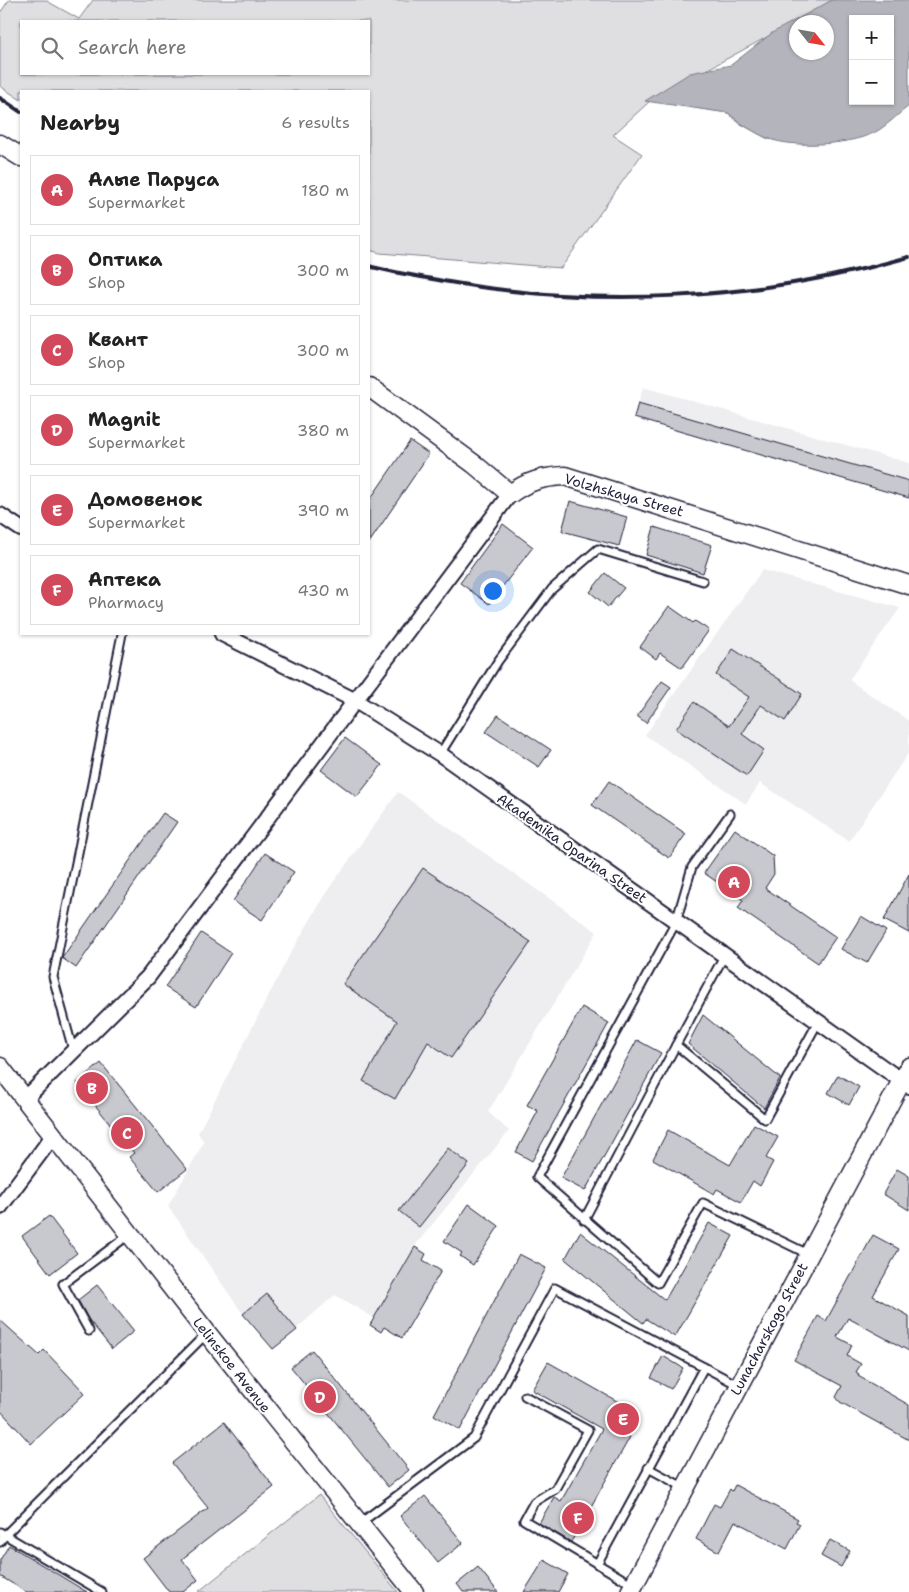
<!DOCTYPE html>
<html lang="en">
<head>
<meta charset="utf-8">
<style>
	body { margin:0; font-family:"Shantell Sans",sans-serif; background:#f6f6f6; color:#222 }
	.controls { position:absolute; right:15px; top:15px; display:grid; overflow:hidden; border-radius:0px; box-shadow:0 1px 4px #0004 }
	.controls button { width:45px; height:45px; display:grid; place-items:center; padding:0; border:0; border-bottom:1px solid #e0e0e0; background:#fff; color:#222; font:25px sans-serif }
	.compass { position:absolute; left:789px; top:15px; width:45px; height:45px; border-radius:50%; background:#fff; box-shadow:0 1px 4px #0004; rotate:121deg }
	.you { position:absolute; left:492px; top:590px; width:18px; height:18px; margin:-12px; border:4px solid #fff; border-radius:50%; background:#1a73e8; box-shadow:0 0 0 8px #1a73e833 }
	.badge { display:grid; place-items:center; width:32px; height:32px; border-radius:50%; background:#d1495b; color:#fff; font-size:16px; font-weight:700 }
	.pin { position:absolute; translate:-50% -50%; border:2px solid #fff; box-shadow:0 1px 5px #0006 }
	.list { margin:0; padding:0; list-style:none }
	h2 { display:flex; justify-content:space-between; align-items:center; height:65px; margin:0; padding:0 20px; font-size:21px }
	h2 small { font-size:16px; font-weight:400; color:#767676 }
	.list li { display:grid; grid-template-columns:32px 1fr auto; gap:15px; align-items:center; box-sizing:border-box; height:70px; margin:0 10px 10px; padding:0 10px; border:1px solid #e0e0e0; border-radius:0px }
	.list b { display:block; font-size:19px; white-space:nowrap }
	.list p { margin:0; font-size:16px; white-space:nowrap; color:#767676 }
	.list em { font-size:16px; font-style:normal; color:#767676 }
	.icon { flex:none; width:28px; height:28px; fill:none; stroke:currentColor; stroke-width:2; stroke-linecap:round; stroke-linejoin:round }
	.map { position:relative; flex:none; width:909px; height:1592px; overflow:hidden }
	.search { position:absolute; background:#fff; box-shadow:0 1px 4px #0004; left:20px; top:20px; width:350px; height:55px; display:flex; align-items:center; gap:12px; box-sizing:border-box; padding:0 18px; border-radius:0px; color:#767676; font-size:19px }
	.panel { position:absolute; background:#fff; box-shadow:0 1px 4px #0004; left:20px; top:90px; width:350px; height:545px; border-radius:0px }
	.map>svg:first-child { display:block }
</style>
</head>
<body>
<div class="map">
<svg width="909" height="1592" viewBox="0 0 909 1592">
	<rect width="100%" height="100%" fill="#fff"/>
	<filter id="ink" filterUnits="userSpaceOnUse"><feTurbulence type="fractalNoise" baseFrequency=".02" numOctaves="2"/><feDisplacementMap in="SourceGraphic" scale="10" xChannelSelector="R" yChannelSelector="G"/><feConvolveMatrix kernelMatrix="1 2 1 2 8 2 1 2 1" color-interpolation-filters="sRGB"/></filter>
	<g filter="url(#ink)">
		<g fill="#eeeef1">
			<polygon points="643,387 909,463 909,498 634,418"/>
			<polygon points="762,570 900,608 849,680 909,721 909,752 849,841 760,783 746,804 645,735"/>
			<polygon points="398,792 597,932 488,1112 509,1131 417,1243 374,1318 335,1295 273,1349 243,1314 168,1206 204,1142 198,1133 290,954 330,887"/>
		</g>
		<g fill="#dfdfe2" stroke="#80808e" fill-rule="evenodd">
			<path d="M9 0H45L79 19 93 0H835L708 69 846 141 802 144 768 139 739 123 728 113 650 101 613 135 642 154 561 268 380 253 369 250V91H21V100L0 86V13ZM21 21H369V74H21Z"/>
			<polygon points="319,1495 398,1592 198,1592"/>
		</g>
		<path fill="#b4b4bc" stroke="#7a7a88" fill-rule="evenodd" d="M832 0H909V106C899 113 890 123 879 130 856 145 793 149 767 138 753 132 740 123 728 113L645 101 690 73 731 65 772 33ZM853 19H890V101H853ZM796 22H826V52H796Z"/>
		<g fill="#c8c8cf" stroke="#22223b">
			<polygon points="638,403 909,481 909,498 634,418"/>
			<polygon points="410,441 429,454 369,543 369,501"/>
			<polygon points="570,501 627,517 619,546 562,531"/>
			<polygon points="503,524 533,547 489,604 460,583"/>
			<polygon points="654,527 712,545 703,573 646,555"/>
			<polygon points="605,573 624,588 608,607 590,592"/>
			<polygon points="669,606 693,623 695,621 709,630 682,668 660,653 656,659 640,647"/>
			<polygon points="733,649 802,694 785,721 761,705 742,734 764,750 747,776 676,729 694,702 729,726 749,697 716,675"/>
			<polygon points="662,681 671,687 646,723 637,716"/>
			<polygon points="498,715 551,750 539,767 486,732"/>
			<polygon points="345,738 382,765 357,797 321,770"/>
			<polygon points="609,781 686,834 669,858 592,805"/>
			<polygon points="163,813 177,822 76,968 62,958"/>
			<polygon points="735,829 773,856 774,874 765,888 836,937 818,963 738,908 743,900 704,873"/>
			<polygon points="265,853 294,872 262,920 233,901"/>
			<polygon points="423,868 531,942 451,1058 428,1042 395,1099 363,1081 397,1021 343,984"/>
			<polygon points="909,874 909,933 884,920"/>
			<polygon points="861,916 886,931 867,963 841,949"/>
			<polygon points="201,933 231,953 196,1007 165,987"/>
			<polygon points="582,1007 609,1023 532,1161 516,1152 538,1111 527,1105"/>
			<polygon points="703,1015 780,1078 764,1108 688,1044"/>
			<polygon points="637,1040 661,1053 585,1191 561,1178"/>
			<polygon points="101,1063 187,1169 158,1192 129,1157 134,1153 77,1083"/>
			<polygon points="838,1075 859,1087 849,1105 828,1093"/>
			<polygon points="754,1124 778,1137 766,1158 773,1162 760,1186 753,1181 741,1202 717,1189 714,1194 653,1159 668,1130 730,1165"/>
			<polygon points="448,1148 469,1164 419,1227 399,1211"/>
			<polygon points="897,1169 909,1176 909,1210 883,1194"/>
			<polygon points="469,1204 499,1226 473,1265 460,1256 462,1253 444,1241"/>
			<polygon points="49,1216 77,1253 50,1274 22,1236"/>
			<polygon points="709,1223 733,1236 675,1337 646,1319 643,1323 565,1259 580,1232 665,1300"/>
			<polygon points="873,1235 899,1249 873,1296 909,1316 909,1351 848,1318 837,1337 852,1345 847,1356 861,1364 856,1372 859,1374 858,1376 909,1405 909,1440 840,1402 836,1397 842,1386 794,1360 818,1316 826,1321"/>
			<polygon points="415,1247 426,1254 423,1260 441,1271 402,1338 384,1327 381,1332 370,1325"/>
			<polygon points="519,1254 546,1268 460,1430 434,1415"/>
			<polygon points="97,1285 134,1331 112,1349 89,1320 78,1300"/>
			<polygon points="267,1294 297,1330 273,1349 243,1314"/>
			<polygon points="0,1320 39,1355 44,1350 85,1393 31,1444 0,1410"/>
			<polygon points="312,1350 409,1470 388,1487 291,1367"/>
			<polygon points="663,1356 683,1368 671,1389 651,1378"/>
			<polygon points="548,1362 638,1413 625,1435 630,1437 571,1542 539,1523 554,1497 561,1501 602,1429 532,1390"/>
			<polygon points="224,1422 274,1487 182,1559 198,1580 183,1592 169,1592 143,1558 208,1508 172,1463"/>
			<polygon points="735,1485 798,1519 796,1522 800,1524 787,1549 735,1521 719,1552 696,1539 714,1504 720,1507 730,1489 732,1491"/>
			<polygon points="425,1496 463,1543 438,1563 400,1516"/>
			<polygon points="830,1540 850,1551 841,1567 821,1556"/>
			<polygon points="9,1545 87,1592 26,1592 0,1576 0,1560"/>
			<polygon points="544,1560 568,1574 558,1592 524,1592"/>
			<polygon points="478,1567 498,1592 463,1592 457,1584"/>
		</g>
		<g fill="none" stroke-linecap="round" stroke-linejoin="round">
			<defs>
				<g id="service">
					<polyline points="440,754 498,661 552,589 598,549 703,581"/>
					<polyline points="730,814 692,867 676,922 537,1177 658,1283 703,1203 808,1254"/>
					<polyline points="724,956 676,1045 765,1119 818,1022"/>
					<polyline points="73,1050 53,977 122,634"/>
					<polyline points="584,1220 676,1045"/>
					<polyline points="89,1331 63,1284 130,1234"/>
					<polyline points="525,1396 588,1430 555,1489 534,1502 524,1520 633,1585"/>
					<polyline points="648,1468 685,1488"/>
					<polyline points="359,1524 474,1438 555,1288 738,1385"/>
					<polyline points="0,1532 102,1592"/>
					<polyline points="0,1542 5,1535 207,1333"/>
					<polyline points="597,1564 704,1367"/>
				</g>
				<g id="minor">
					<polyline points="0,515 21,529"/>
					<polyline points="222,634 354,700 440,754 909,1086"/>
					<polyline points="25,1099 148,977 510,494"/>
					<polyline points="0,1207 53,1136"/>
				</g>
				<g id="tertiary">
					<polyline points="0,144 21,157"/>
					<path d="M369 387 474 464 510 494C528 481 543 477 565 476L909 585"/>
					<polyline points="0,1067 207,1333 414,1592"/>
					<polyline points="630,1592 909,1067"/>
				</g>
			</defs>
			<use href="#service" stroke="#22223b" stroke-width="11"/>
			<use href="#minor" stroke="#22223b" stroke-width="18"/>
			<use href="#tertiary" stroke="#22223b" stroke-width="21"/>
			<use href="#service" stroke="#fff" stroke-width="7"/>
			<use href="#minor" stroke="#fff" stroke-width="14"/>
			<use href="#tertiary" stroke="#fff" stroke-width="18"/>
			<g stroke="#22223b" stroke-width="4">
				<polyline points="0,98 21,112"/>
				<path d="M369 266C393 273 419 276 443 281 598 309 758 300 909 257"/>
			</g>
		</g>
	</g>
	<g text-anchor="middle" stroke-width="4" stroke-linejoin="round" paint-order="stroke">
		<g font-size="14" fill="#22223b" stroke="#fff">
			<text transform="translate(624 495) rotate(16)" y="5">Volzhskaya Street</text>
			<text transform="translate(572 848) rotate(35)" y="5">Akademika Oparina Street</text>
			<text transform="translate(769 1329) rotate(-62)" y="5">Lunacharskogo Street</text>
			<text transform="translate(232 1365) rotate(52)" y="5">Lelinskoe Avenue</text>
		</g>
	</g>
</svg>
<div class="controls">
<button>+</button>
<button>−</button>
</div>
<svg class="compass" viewBox="-18 -18 36 36"><path d="M0-13l5 13h-10z" fill="#e53935"/><path d="M0 13l5-13h-10z" fill="#767676"/></svg>
<div class="you"></div>
<div class="pin badge" style="left:734px;top:882px">A</div>
<div class="pin badge" style="left:92px;top:1088px">B</div>
<div class="pin badge" style="left:127px;top:1133px">C</div>
<div class="pin badge" style="left:320px;top:1397px">D</div>
<div class="pin badge" style="left:623px;top:1419px">E</div>
<div class="pin badge" style="left:578px;top:1518px">F</div>
<div class="search"><svg class="icon" aria-label="search" viewBox="0 0 24 24"><circle cx="10" cy="10" r="6"/><path d="M15 15l6 6"/></svg>Search here</div>
<section class="panel">
<h2>Nearby<small>6 results</small></h2>
<ul class="list">
<li><span class="badge">A</span><div><b>Алые Паруса</b><p>Supermarket</p></div><em>180 m</em></li>
<li><span class="badge">B</span><div><b>Оптика</b><p>Shop</p></div><em>300 m</em></li>
<li><span class="badge">C</span><div><b>Квант</b><p>Shop</p></div><em>300 m</em></li>
<li><span class="badge">D</span><div><b>Magnit</b><p>Supermarket</p></div><em>380 m</em></li>
<li><span class="badge">E</span><div><b>Домовенок</b><p>Supermarket</p></div><em>390 m</em></li>
<li><span class="badge">F</span><div><b>Аптека</b><p>Pharmacy</p></div><em>430 m</em></li>
</ul>
</section>
</div>
</body>
</html>
